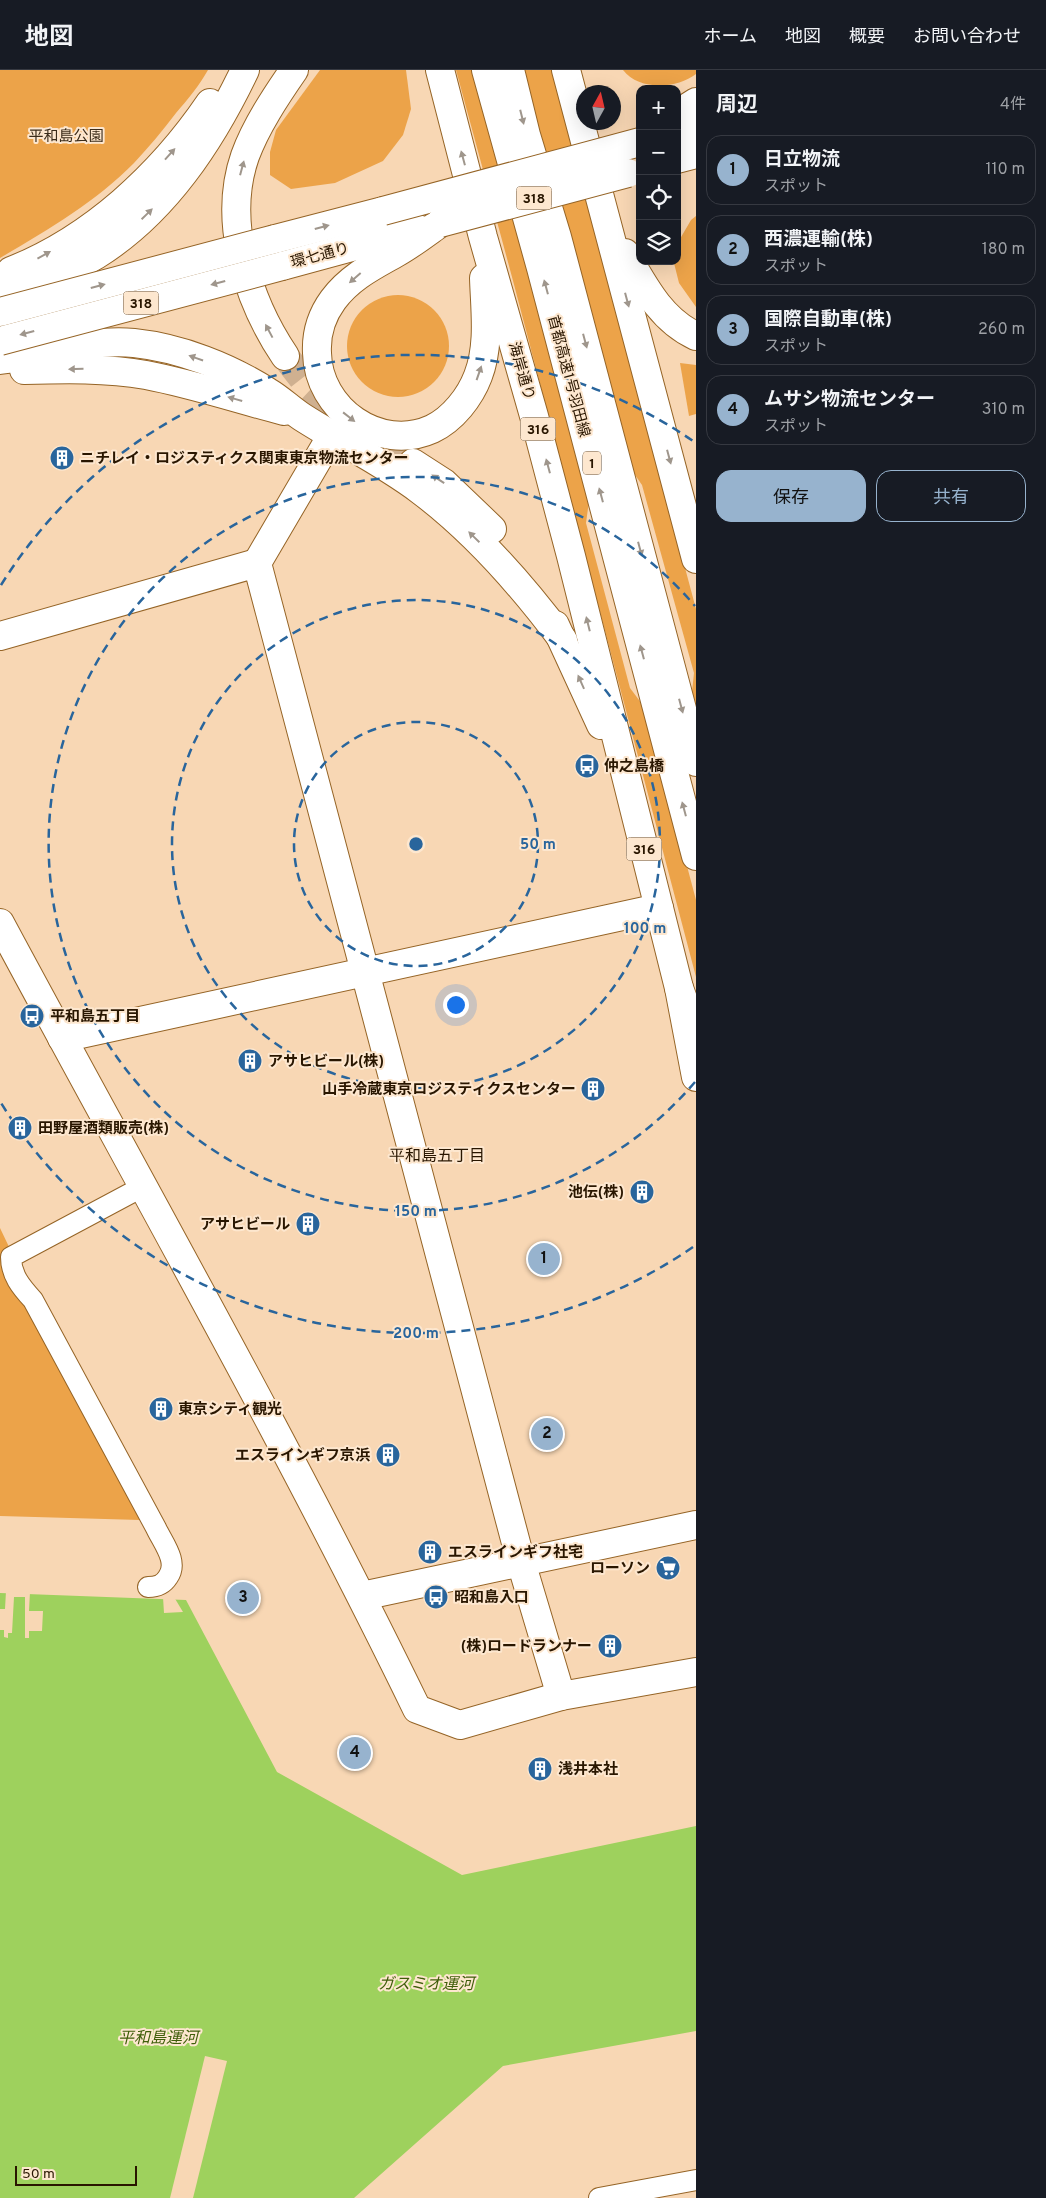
<!DOCTYPE html>
<html lang="ja">
<head>
<meta charset="utf-8">
<style>
	body { margin:0; font-family:Overpass,"Noto Sans JP",sans-serif; background:#242831; color:#f1f3f6 }
	.controls { position:absolute; right:15px; top:15px; display:grid; overflow:hidden; border-radius:10px; box-shadow:0 5px 20px #0002 }
	.controls button { width:45px; height:45px; display:grid; place-items:center; padding:0; border:0; border-bottom:1px solid #363941; background:#171b24; color:#f1f3f6; font:25px sans-serif }
	.compass { position:absolute; left:576px; top:15px; width:45px; height:45px; border-radius:50%; background:#171b24; box-shadow:0 5px 20px #0002; rotate:8deg }
	.scale { position:absolute; left:15px; bottom:12px; width:122px; box-sizing:border-box; padding-left:5px; border:2px solid #291600; border-top:0; font-size:14px; line-height:18px; white-space:nowrap; color:#291600; -webkit-text-stroke:4px #fde7cf; paint-order:stroke }
	.you { position:absolute; left:455px; top:934px; width:18px; height:18px; margin:-12px; border:4px solid #fff; border-radius:50%; background:#1a73e8; box-shadow:0 0 0 8px #1a73e833 }
	.badge { display:grid; place-items:center; width:32px; height:32px; border-radius:50%; background:#97b3ce; color:#111; font-size:16px; font-weight:700 }
	.pin { position:absolute; translate:-50% -50%; border:2px solid #fff; box-shadow:0 1px 5px #0006 }
	.list { margin:0; padding:0; list-style:none }
	h2 { display:flex; justify-content:space-between; align-items:center; height:65px; margin:0; padding:0 20px; font-size:21px }
	h2 small { font-size:16px; font-weight:400; color:#9ea1a6 }
	.list li { display:grid; grid-template-columns:32px 1fr auto; gap:15px; align-items:center; box-sizing:border-box; height:70px; margin:0 10px 10px; padding:0 10px; border:1px solid #363941; border-radius:15px }
	.list b { display:block; font-size:19px; white-space:nowrap }
	.list p { margin:0; font-size:16px; white-space:nowrap; color:#9ea1a6 }
	.list em { font-size:16px; font-style:normal; color:#9ea1a6 }
	.actions { display:flex; gap:10px; padding:15px 20px }
	.actions a { flex:1; padding:11px 0; border:1px solid #97b3ce; border-radius:15px; text-align:center; font-size:18px; color:#97b3ce }
	.actions .main { background:#97b3ce; color:#111 }
	.icon { flex:none; width:28px; height:28px; fill:none; stroke:currentColor; stroke-width:2; stroke-linecap:round; stroke-linejoin:round }
	.map { position:relative; flex:none; width:696px; height:2128px; overflow:hidden }
	header { display:flex; align-items:center; gap:30px; box-sizing:border-box; height:70px; padding:0 25px; background:#171b24; border-bottom:1px solid #363941 }
	header strong { font-size:24px }
	nav { display:flex; gap:28px; margin-inline-start:auto; font-size:18px }
	main { display:flex }
	aside { flex:1; background:#171b24 }
	.map>svg:first-child { display:block }
</style>
</head>
<body>
<header>
<strong>地図</strong>
<nav><a>ホーム</a><a>地図</a><a>概要</a><a>お問い合わせ</a></nav>
</header>
<main>
<div class="map">
<svg width="696" height="2128" viewBox="0 0 696 2128">
	<rect width="100%" height="100%" fill="#f8d7b4"/>
	<g fill="#eca349">
		<path d="M0 0H208C199 16 188 29 176 43 163 60 149 77 134 93 97 131 46 161 0 188Z"/>
		<polygon points="320,0 406,0 411,39 403,65 383,91 335,113 291,119 270,105 270,82 276,60"/>
		<polygon points="456,0 478,0 590,424 586,453 630,618 645,638 696,830 696,907 512,207"/>
		<polygon points="523,0 552,0 696,539 696,650 691,631 694,603 642,415 624,389"/>
		<path d="M623 0H696V4C677 19 639 21 623 0Z"/>
		<polygon points="696,146 696,237 679,213 674,193 677,191 677,174 691,150"/>
		<circle cx="398" cy="276" r="51"/>
		<polygon points="680,293 696,295 696,344 689,346"/>
		<polygon points="0,1158 10,1179 28,1229 140,1450 0,1446"/>
	</g>
	<polygon fill="#9ed15d" points="0,1523 186,1530 277,1702 462,1805 696,1756 696,1961 503,1996 354,2128 0,2128"/>
	<g fill="#f8d7b4">
		<polygon points="6,1521 30,1522 29,1541 43,1541 42,1561 29,1561 29,1568 25,1568 25,1527 14,1527 12,1563 8,1563 8,1568 4,1567 4,1560 0,1560 0,1539 5,1539"/>
		<polygon points="163,1527 174,1527 183,1542 164,1543"/>
		<polygon points="205,1986 227,1991 193,2128 170,2128"/>
	</g>
	<g fill="none" stroke-linecap="round" stroke-linejoin="round">
		<polyline stroke="#cfb090" stroke-width="28" stroke-dasharray="28 14" stroke-linecap="butt" points="285,286 310,318 349,354 413,393"/>
		<defs>
			<g id="street">
				<path d="M144 1116 11 1187C11 1205 21 1217 33 1230L156 1458C163 1473 179 1492 168 1507 163 1515 157 1517 148 1517"/>
				<polyline points="599,2128 696,2110"/>
			</g>
			<g id="secondary">
				<polyline points="257,493 332,365"/>
				<polyline points="0,566 257,493 521,1492 561,1626"/>
				<path d="M0 853C140 1114 287 1372 417 1639L460 1655 561 1626 696 1602"/>
				<polyline points="62,968 659,838"/>
				<polyline points="362,1526 696,1455"/>
			</g>
			<g id="primary">
				<polyline points="440,0 483,167 534,346 571,486 679,918 696,1007"/>
				<polyline points="566,0 696,489"/>
				<polyline points="677,44 696,32"/>
				<polyline points="677,63 696,58"/>
				<polyline points="677,89 696,84"/>
				<path d="M440 153C426 163 412 174 396 183 373 196 350 207 333 230 322 245 316 264 317 283 318 339 379 383 432 359 453 349 470 327 478 306 490 275 485 240 484 208"/>
				<polyline points="275,169 383,141"/>
				<path d="M625 183C644 216 661 250 696 266"/>
				<polyline points="282,196 418,159"/>
				<path d="M11 201C92 169 161 105 210 33"/>
				<path d="M0 221C31 210 68 202 96 185 165 142 211 71 245 0"/>
				<path d="M285 286C248 231 222 152 245 86 256 56 276 26 294 0"/>
				<path d="M0 290C44 284 89 269 134 273 181 278 229 297 268 322 280 329 290 339 302 347 341 372 383 392 420 420 476 462 522 515 563 570"/>
				<path d="M24 300C65 299 106 298 146 305 193 314 238 329 284 341"/>
				<polyline points="413,393 444,413 492,459"/>
				<polyline points="555,555 601,655"/>
			</g>
			<g id="highway">
				<polyline points="486,0 541,198 696,786"/>
				<polyline points="510,0 526,65 557,167 696,692"/>
				<polyline points="679,918 696,965"/>
			</g>
		</defs>
		<use href="#street" stroke="#956426" stroke-width="22"/>
		<use href="#secondary" stroke="#956426" stroke-width="30"/>
		<use href="#primary" stroke="#956426" stroke-width="30"/>
		<use href="#highway" stroke="#956426" stroke-width="30"/>
		<use href="#street" stroke="#fff" stroke-width="20"/>
		<use href="#secondary" stroke="#fff" stroke-width="28"/>
		<use href="#primary" stroke="#fff" stroke-width="28"/>
		<use href="#highway" stroke="#fff" stroke-width="28"/>
		<defs>
			<g id="primary-bridge">
				<polyline points="383,141 640,72"/>
				<polyline points="440,153 628,103"/>
				<polyline points="0,242 275,169"/>
				<polyline points="0,271 282,196"/>
			</g>
		</defs>
		<use href="#primary-bridge" stroke="#956426" stroke-width="30" stroke-linecap="butt"/>
		<use href="#primary-bridge" stroke="#fff" stroke-width="28"/>
	</g>
	<defs><path id="oneway-solid" d="M-6-.8H1V-3.2L6.5 0L1 3.2V.8H-6Z" transform="scale(1.25)"/></defs>
	<g fill="#9f968c">
		<use href="#oneway-solid" transform="translate(522 47) rotate(76)"/>
		<use href="#oneway-solid" transform="translate(170 84) rotate(-48)"/>
		<use href="#oneway-solid" transform="translate(463 88) rotate(-105)"/>
		<use href="#oneway-solid" transform="translate(242 98) rotate(-75)"/>
		<use href="#oneway-solid" transform="translate(147 144) rotate(-44)"/>
		<use href="#oneway-solid" transform="translate(322 157) rotate(-15)"/>
		<use href="#oneway-solid" transform="translate(44 185) rotate(-29)"/>
		<use href="#oneway-solid" transform="translate(355 208) rotate(139)"/>
		<use href="#oneway-solid" transform="translate(218 213) rotate(165)"/>
		<use href="#oneway-solid" transform="translate(98 216) rotate(-15)"/>
		<use href="#oneway-solid" transform="translate(546 217) rotate(-105)"/>
		<use href="#oneway-solid" transform="translate(627 230) rotate(75)"/>
		<use href="#oneway-solid" transform="translate(269 261) rotate(-118)"/>
		<use href="#oneway-solid" transform="translate(27 263) rotate(165)"/>
		<use href="#oneway-solid" transform="translate(585 271) rotate(75)"/>
		<use href="#oneway-solid" transform="translate(196 288) rotate(-161)"/>
		<use href="#oneway-solid" transform="translate(76 299) rotate(179)"/>
		<use href="#oneway-solid" transform="translate(479 303) rotate(-71)"/>
		<use href="#oneway-solid" transform="translate(235 329) rotate(-164)"/>
		<use href="#oneway-solid" transform="translate(349 347) rotate(38)"/>
		<use href="#oneway-solid" transform="translate(669 387) rotate(75)"/>
		<use href="#oneway-solid" transform="translate(548 396) rotate(-105)"/>
		<use href="#oneway-solid" transform="translate(438 409) rotate(-146)"/>
		<use href="#oneway-solid" transform="translate(601 425) rotate(-105)"/>
		<use href="#oneway-solid" transform="translate(474 467) rotate(-136)"/>
		<use href="#oneway-solid" transform="translate(640 479) rotate(75)"/>
		<use href="#oneway-solid" transform="translate(588 554) rotate(-104)"/>
		<use href="#oneway-solid" transform="translate(642 582) rotate(-105)"/>
		<use href="#oneway-solid" transform="translate(581 612) rotate(-114)"/>
		<use href="#oneway-solid" transform="translate(681 636) rotate(75)"/>
		<use href="#oneway-solid" transform="translate(684 739) rotate(-105)"/>
	</g>
	<g fill="none" stroke="#29659c" stroke-width="2.5" stroke-dasharray="9 6">
		<circle cx="416" cy="774" r="122"/>
		<circle cx="416" cy="774" r="244"/>
		<path d="M695 1012A367 367 0 1 1 695 536"/>
		<path d="M693 1177A489 489 0 0 1 1 1033M1 515A489 489 0 0 1 693 371"/>
	</g>
	<defs>
		<symbol id="building-disc" viewBox="-11 -11 22 22"><circle r="9.5" fill="#29659c" stroke="#fde7cf"/><path d="M-4-6H4V6H1V3H-1V6H-4ZM-2.5-4.3h1.7v1.8h-1.7ZM.8-4.3h1.7v1.8H.8ZM-2.5-1h1.7V.8h-1.7ZM.8-1h1.7V.8H.8Z" fill="#fff"/></symbol>
		<symbol id="bus-disc" viewBox="-11 -11 22 22"><circle r="9.5" fill="#29659c" stroke="#fde7cf"/><path d="M-5-6H5V4H4V6H2V4H-2V6H-4V4H-5ZM-3.5-4V0h7V-4ZM-3.5 1.2v1.5H-2V1.2ZM2 1.2v1.5H3.5V1.2Z" fill="#fff"/></symbol>
		<symbol id="supermarket-disc" viewBox="-11 -11 22 22"><circle r="9.5" fill="#29659c" stroke="#fde7cf"/><path d="M-6-5.5h2.5l.6 2H6L4.5 2H-2.5L-4.4-4H-6ZM-1.5 3.2a1.3 1.3 0 1 0 .1 0ZM3 3.2a1.3 1.3 0 1 0 .1 0Z" fill="#fff"/></symbol>
	</defs>
	<g fill-rule="evenodd">
		<use href="#building-disc" x="48" y="374" width="28" height="28"/>
		<use href="#bus-disc" x="573" y="682" width="28" height="28"/>
		<use href="#bus-disc" x="18" y="932" width="28" height="28"/>
		<use href="#building-disc" x="236" y="977" width="28" height="28"/>
		<use href="#building-disc" x="579" y="1005" width="28" height="28"/>
		<use href="#building-disc" x="6" y="1044" width="28" height="28"/>
		<use href="#building-disc" x="628" y="1108" width="28" height="28"/>
		<use href="#building-disc" x="294" y="1140" width="28" height="28"/>
		<use href="#building-disc" x="147" y="1325" width="28" height="28"/>
		<use href="#building-disc" x="374" y="1371" width="28" height="28"/>
		<use href="#building-disc" x="416" y="1468" width="28" height="28"/>
		<use href="#supermarket-disc" x="654" y="1484" width="28" height="28"/>
		<use href="#bus-disc" x="422" y="1513" width="28" height="28"/>
		<use href="#building-disc" x="596" y="1562" width="28" height="28"/>
		<use href="#building-disc" x="526" y="1685" width="28" height="28"/>
	</g>
	<g text-anchor="middle" stroke-width="4" stroke-linejoin="round" paint-order="stroke">
		<g fill="#fde7cf" stroke="#69553e" stroke-width="1">
			<rect x="516.5" y="116.5" width="35" height="23" rx="4"/>
			<rect x="123.5" y="221.5" width="35" height="23" rx="4"/>
			<rect x="520.5" y="347.5" width="35" height="23" rx="4"/>
			<rect x="583" y="381.5" width="18" height="23" rx="4"/>
			<rect x="626.5" y="767.5" width="35" height="23" rx="4"/>
		</g>
		<g font-size="14" font-weight="bold" fill="#291600">
			<text x="534" y="133">318</text>
			<text x="141" y="238">318</text>
			<text x="538" y="364">316</text>
			<text x="592" y="398">1</text>
			<text x="644" y="784">316</text>
		</g>
		<g font-size="15" fill="#3a2b19" stroke="#fde7cf">
			<text x="66" y="71">平和島公園</text>
		</g>
		<g font-size="15" fill="#291600" stroke="#fde7cf">
			<text transform="translate(320 185) rotate(-15)" y="5">環七通り</text>
			<text transform="translate(522 301) rotate(74)" y="5">海岸通り</text>
			<text transform="translate(569 306) rotate(75)" y="5">首都高速1号羽田線</text>
		</g>
		<g font-size="15" font-weight="bold" fill="#291600" stroke="#fde7cf" text-anchor="start">
			<text x="80" y="393">ニチレイ・ロジスティクス関東東京物流センター</text>
			<text x="604" y="701">仲之島橋</text>
			<text x="50" y="951">平和島五丁目</text>
			<text x="268" y="996">アサヒビール(株)</text>
			<text x="576" y="1024" text-anchor="end">山手冷蔵東京ロジスティクスセンター</text>
			<text x="38" y="1063">田野屋酒類販売(株)</text>
			<text x="624" y="1127" text-anchor="end">池伝(株)</text>
			<text x="290" y="1159" text-anchor="end">アサヒビール</text>
			<text x="178" y="1344">東京シティ観光</text>
			<text x="370" y="1390" text-anchor="end">エスラインギフ京浜</text>
			<text x="448" y="1487">エスラインギフ社宅</text>
			<text x="650" y="1503" text-anchor="end">ローソン</text>
			<text x="454" y="1532">昭和島入口</text>
			<text x="592" y="1581" text-anchor="end">(株)ロードランナー</text>
			<text x="558" y="1704">浅井本社</text>
		</g>
		<g font-size="16" fill="#291600" stroke="#fde7cf">
			<text x="437" y="1091">平和島五丁目</text>
		</g>
		<g font-size="16" font-style="italic" fill="#3f5e0a" stroke="#fde7cf">
			<text x="426" y="1919">ガスミオ運河</text>
			<text x="158" y="1973">平和島運河</text>
		</g>
	</g>
	<circle cx="416" cy="774" r="8" fill="#29659c" stroke="#fde7cf" stroke-width="2.5"/>
	<g font-size="15" text-anchor="middle" font-weight="bold" fill="#29659c" stroke="#fde7cf" stroke-width="4" stroke-linejoin="round" paint-order="stroke">
		<text x="538" y="779">50 m</text>
		<text x="645" y="863">100 m</text>
		<text x="416" y="1146">150 m</text>
		<text x="416" y="1268">200 m</text>
	</g>
</svg>
<div class="controls">
<button>+</button>
<button>−</button>
<button><svg class="icon" aria-label="locate" viewBox="0 0 24 24"><circle cx="12" cy="12" r="6"/><path d="M12 2v4M12 18v4M2 12h4M18 12h4"/></svg></button>
<button><svg class="icon" aria-label="layers" viewBox="0 0 24 24"><path d="M12 4l9 5-9 5-9-5zM3 14l9 5 9-5"/></svg></button>
</div>
<svg class="compass" viewBox="-18 -18 36 36"><path d="M0-13l5 13h-10z" fill="#e53935"/><path d="M0 13l5-13h-10z" fill="#9ea1a6"/></svg>
<div class="scale">50 m</div>
<div class="you"></div>
<div class="pin badge" style="left:544px;top:1189px">1</div>
<div class="pin badge" style="left:547px;top:1364px">2</div>
<div class="pin badge" style="left:243px;top:1528px">3</div>
<div class="pin badge" style="left:355px;top:1683px">4</div>
</div>
<aside>
<h2>周辺<small>4件</small></h2>
<ul class="list">
<li><span class="badge">1</span><div><b>日立物流</b><p>スポット</p></div><em>110 m</em></li>
<li><span class="badge">2</span><div><b>西濃運輸(株)</b><p>スポット</p></div><em>180 m</em></li>
<li><span class="badge">3</span><div><b>国際自動車(株)</b><p>スポット</p></div><em>260 m</em></li>
<li><span class="badge">4</span><div><b>ムサシ物流センター</b><p>スポット</p></div><em>310 m</em></li>
</ul>
<div class="actions"><a class="main">保存</a><a>共有</a></div>
</aside>
</main>
</body>
</html>
